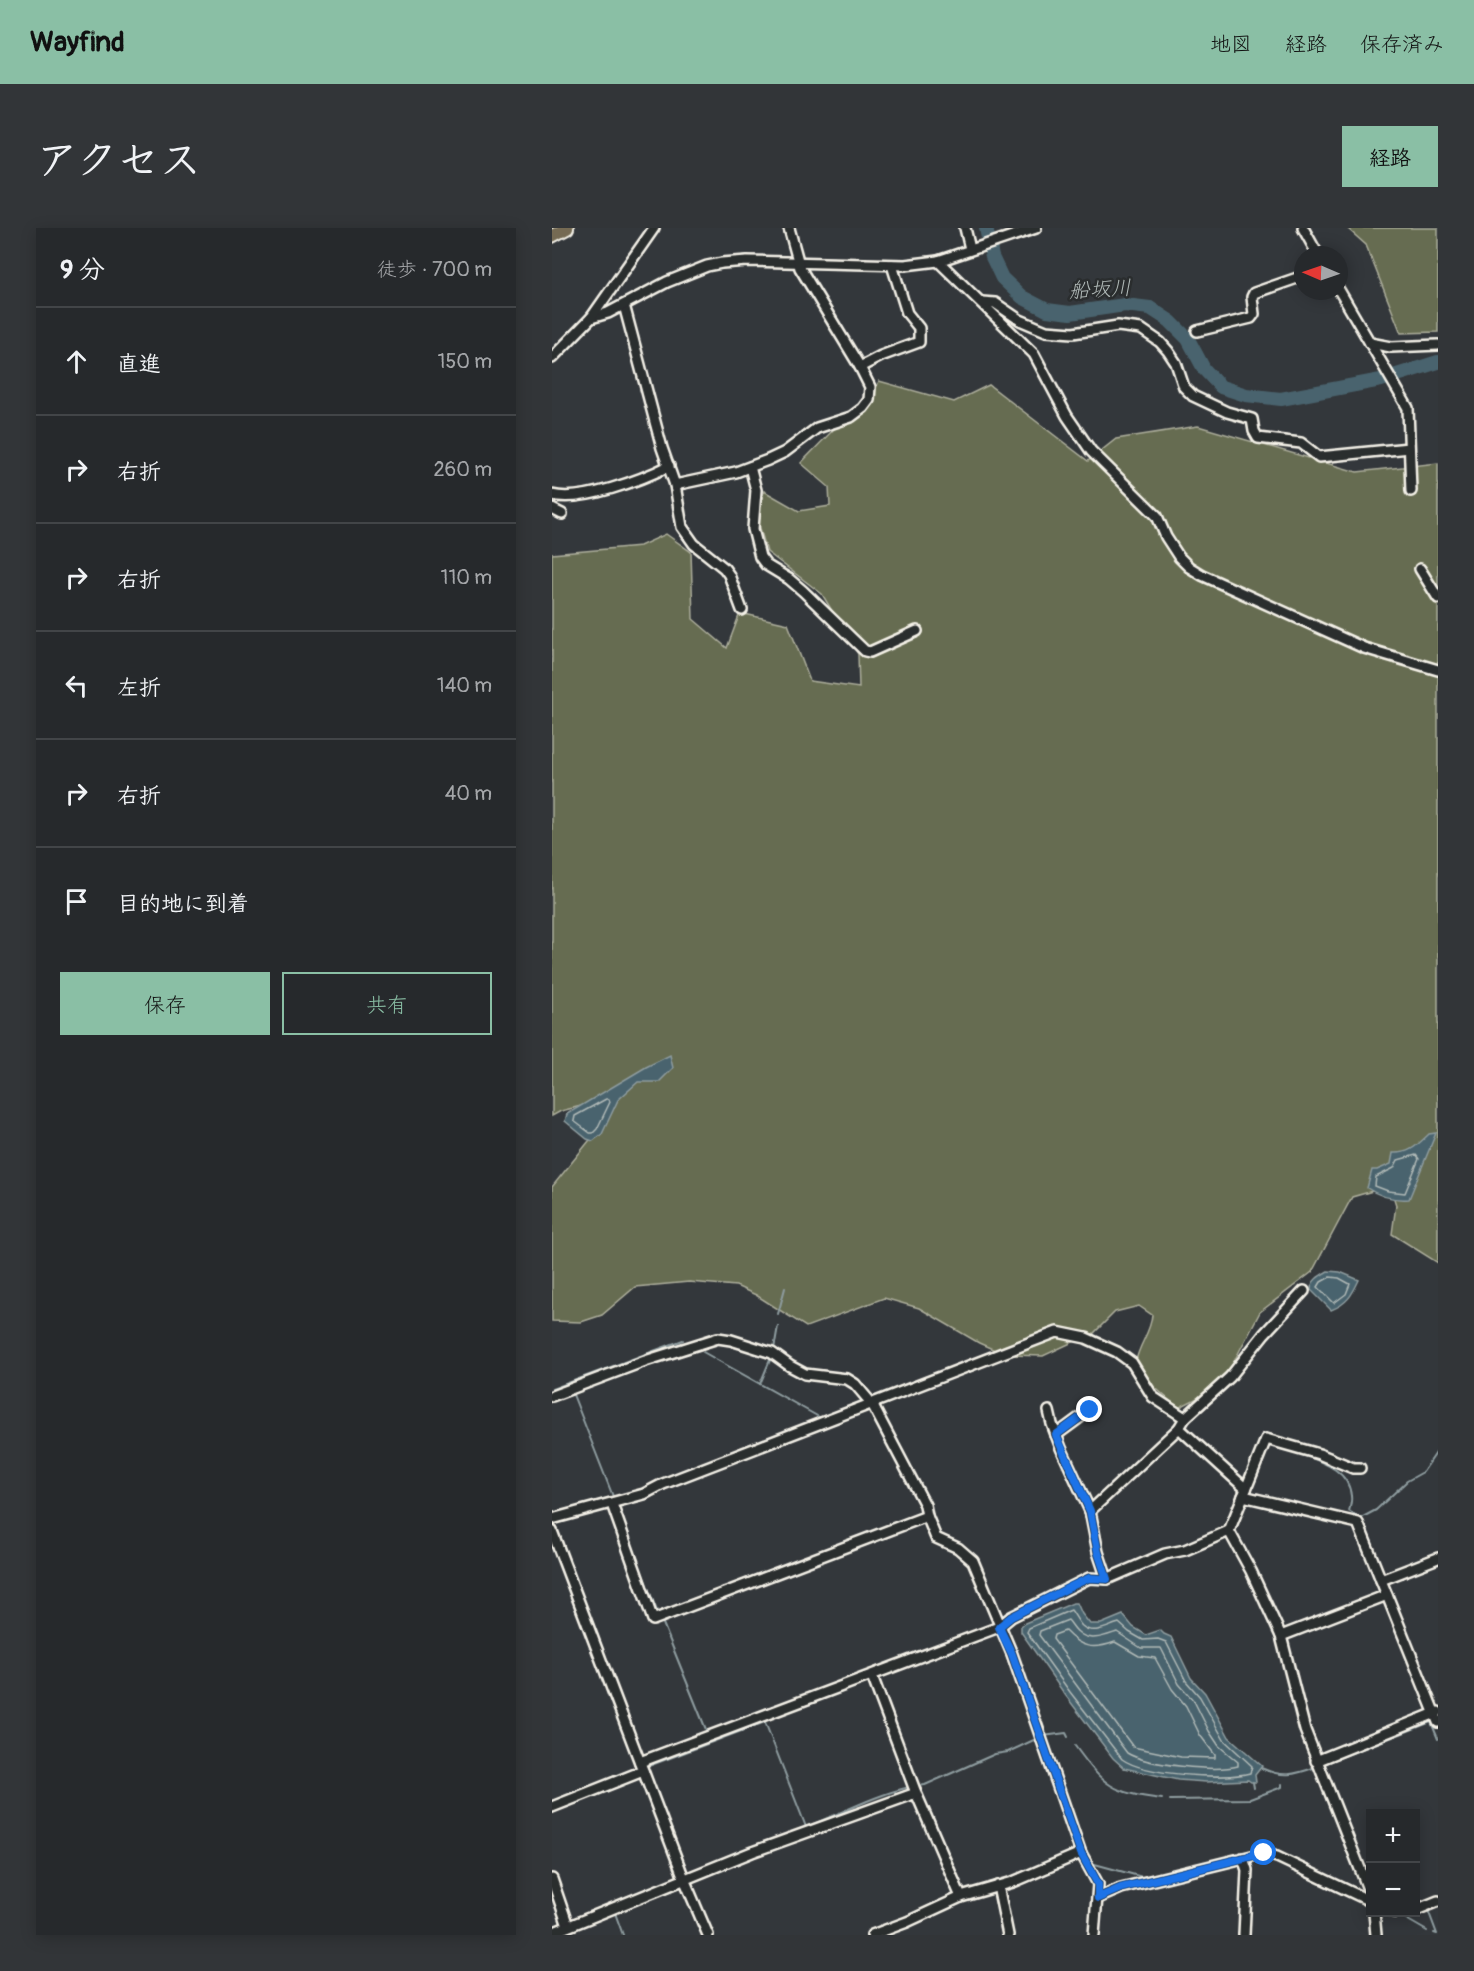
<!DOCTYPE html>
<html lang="ja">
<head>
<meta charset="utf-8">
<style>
	body { margin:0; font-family:Pangolin,"Klee One",sans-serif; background:#323538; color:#f1f3f6 }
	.controls { position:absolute; right:18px; bottom:18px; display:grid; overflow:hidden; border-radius:0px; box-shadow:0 3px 15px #0003 }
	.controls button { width:54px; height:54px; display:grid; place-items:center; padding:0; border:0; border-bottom:2px solid #424548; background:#26292c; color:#f1f3f6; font:30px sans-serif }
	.compass { position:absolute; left:742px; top:18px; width:54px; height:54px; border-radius:50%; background:#26292c; box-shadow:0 3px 15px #0003; rotate:272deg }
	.stop { position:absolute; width:18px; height:18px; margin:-14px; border:4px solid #1a73e8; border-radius:50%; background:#fff }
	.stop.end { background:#1a73e8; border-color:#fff; box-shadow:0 2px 6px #0008 }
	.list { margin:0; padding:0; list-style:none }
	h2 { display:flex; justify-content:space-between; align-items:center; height:78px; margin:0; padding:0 24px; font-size:26px }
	h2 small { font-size:20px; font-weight:400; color:#a4a6a9 }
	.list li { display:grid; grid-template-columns:39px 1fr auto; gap:18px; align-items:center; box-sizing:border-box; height:108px; padding:0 24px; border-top:2px solid #424548 }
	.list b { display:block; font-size:22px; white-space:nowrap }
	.list em { font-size:20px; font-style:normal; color:#a4a6a9 }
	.actions { display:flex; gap:12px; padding:18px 24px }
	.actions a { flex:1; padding:14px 0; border:2px solid #8abfa5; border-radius:0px; text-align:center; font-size:21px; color:#8abfa5 }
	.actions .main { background:#8abfa5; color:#111 }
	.icon { flex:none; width:33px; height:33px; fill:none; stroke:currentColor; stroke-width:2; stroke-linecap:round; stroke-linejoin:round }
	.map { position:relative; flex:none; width:886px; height:1707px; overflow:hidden; border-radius:0px }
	header { display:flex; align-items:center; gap:36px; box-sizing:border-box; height:84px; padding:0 30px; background:#8abfa5; color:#111 }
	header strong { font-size:28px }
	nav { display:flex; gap:33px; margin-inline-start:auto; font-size:21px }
	.intro { display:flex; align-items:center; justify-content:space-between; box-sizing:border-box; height:144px; padding:0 36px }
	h1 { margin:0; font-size:42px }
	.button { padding:15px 27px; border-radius:0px; background:#8abfa5; color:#111; font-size:21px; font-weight:700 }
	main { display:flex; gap:36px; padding:0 36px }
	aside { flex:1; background:#26292c; border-radius:0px; box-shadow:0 3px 15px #0003 }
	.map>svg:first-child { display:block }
</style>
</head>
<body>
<header>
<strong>Wayfind</strong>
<nav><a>地図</a><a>経路</a><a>保存済み</a></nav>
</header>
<div class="intro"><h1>アクセス</h1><a class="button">経路</a></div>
<main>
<aside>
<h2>9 分<small>徒歩 · 700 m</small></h2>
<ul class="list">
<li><svg class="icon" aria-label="ahead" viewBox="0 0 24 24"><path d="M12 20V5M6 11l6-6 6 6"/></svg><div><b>直進</b></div><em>150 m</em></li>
<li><svg class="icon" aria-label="right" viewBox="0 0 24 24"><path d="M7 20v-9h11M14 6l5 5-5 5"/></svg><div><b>右折</b></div><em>260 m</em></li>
<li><svg class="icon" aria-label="right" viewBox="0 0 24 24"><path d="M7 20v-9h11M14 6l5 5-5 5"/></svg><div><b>右折</b></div><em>110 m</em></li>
<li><svg class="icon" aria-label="left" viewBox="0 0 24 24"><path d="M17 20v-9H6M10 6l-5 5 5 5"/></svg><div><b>左折</b></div><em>140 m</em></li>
<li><svg class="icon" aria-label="right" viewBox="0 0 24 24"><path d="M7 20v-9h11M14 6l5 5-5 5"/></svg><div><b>右折</b></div><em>40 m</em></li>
<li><svg class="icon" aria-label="arrive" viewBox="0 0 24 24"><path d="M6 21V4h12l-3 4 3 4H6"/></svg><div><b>目的地に到着</b></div></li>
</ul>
<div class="actions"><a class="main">保存</a><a>共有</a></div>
</aside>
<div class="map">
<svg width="886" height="1707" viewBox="0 0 886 1707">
	<rect width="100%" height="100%" fill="#33373b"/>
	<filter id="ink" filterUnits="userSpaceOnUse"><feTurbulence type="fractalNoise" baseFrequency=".0167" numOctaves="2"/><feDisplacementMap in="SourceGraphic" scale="12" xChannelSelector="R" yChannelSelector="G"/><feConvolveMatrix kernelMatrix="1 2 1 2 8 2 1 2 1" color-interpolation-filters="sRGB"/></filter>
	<g filter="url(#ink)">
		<g fill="#666c51" stroke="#adae9c" stroke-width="1.5">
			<polygon points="795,0 886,0 886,104 849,105 814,17"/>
			<path d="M327 153 402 174 437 157 536 233 564 211 646 198 805 244 886 235V1035L840 1006 844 977 838 958 800 969 760 1044 708 1084 669 1158 626 1180 597 1154 584 1133C587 1116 599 1104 600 1087L587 1078 563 1084 538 1109 523 1113 491 1128 454 1127 427 1115 367 1080 332 1070 254 1099 204 1067 184 1058 137 1054 83 1059 50 1087 29 1094 0 1093V959L37 913 59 880 49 873 9 883 0 888V326L88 318 114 306 139 324 141 391 175 420 188 385 236 396 258 453 307 460 306 426 270 366 215 324 205 290 212 263 247 283 278 278 277 259 249 235 282 201 314 185Z"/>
		</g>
		<g fill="#4a646e" stroke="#8e9c9f" stroke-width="1.5">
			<polygon points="118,827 121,840 107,854 86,854 66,872 50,906 41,913 35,911 13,893 15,886 94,839"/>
			<path d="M884 905 857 971C842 972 828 969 815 960L820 942H825L839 936 841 925C858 926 865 917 877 906Z"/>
			<path d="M776 1043 788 1044 807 1052C800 1067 795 1076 779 1082L759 1062C759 1052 769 1047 776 1043Z"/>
			<polygon points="521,1375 525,1375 530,1386 538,1396 549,1396 571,1387 581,1399 594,1407 608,1402 612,1406 619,1409 639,1450 653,1465 677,1509 710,1538 703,1547 704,1554 699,1554 696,1552 654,1554 626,1552 572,1540 561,1530 514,1468 469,1404 469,1398 473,1395"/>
		</g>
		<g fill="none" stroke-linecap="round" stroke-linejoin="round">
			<g stroke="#b0b9b7" stroke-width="1.5">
				<polygon points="54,871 57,871 58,874 45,901 41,905 38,905 22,893 23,888"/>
				<polygon points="864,927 867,931 853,965 836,963 823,958 824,949 842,940 846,932"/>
				<polygon points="778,1049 787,1050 798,1056 794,1066 782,1075 766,1059 769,1054"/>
				<path d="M519 1382C523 1387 526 1394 530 1398 541 1408 556 1398 567 1395L577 1404 591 1412 606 1411 614 1414 634 1453 648 1469 672 1512 700 1538 698 1545C671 1552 592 1547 570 1531L518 1464 475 1404 477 1400Z"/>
				<path d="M516 1392C519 1395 522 1401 526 1404 537 1415 553 1408 565 1404L589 1420H609L627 1456 642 1473 657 1503 667 1518 686 1534V1538C664 1544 594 1537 575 1525L487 1407 488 1403Z"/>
				<path d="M513 1403C529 1420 541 1422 563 1414L587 1428 603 1430 620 1461 634 1478 648 1507 663 1527V1530L629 1529 581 1519 501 1411 502 1407Z"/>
			</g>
			<g stroke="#8e9c9f" stroke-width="2">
				<polyline points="226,1086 233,1060"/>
				<polyline points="222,1121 226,1098"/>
				<polyline points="151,1124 267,1189 273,1189"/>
				<polyline points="208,1156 218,1132"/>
				<polyline points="0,1161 131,1112"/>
				<polyline points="20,1164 62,1271"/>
				<polyline points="338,1164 352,1158"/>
				<path d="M749 1226C770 1234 797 1242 799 1268 800 1273 798 1279 797 1283L804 1288 803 1291"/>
				<polyline points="804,1288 809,1290 824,1282 855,1253 871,1244 886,1222"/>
				<polyline points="802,1297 829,1367"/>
				<polyline points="82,1324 107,1388"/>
				<polyline points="831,1372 877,1484"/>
				<polyline points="110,1393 155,1504"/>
				<polyline points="491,1508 514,1505 516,1509"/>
				<path d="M523 1518C552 1558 560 1565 610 1571"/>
				<polyline points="769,1537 879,1494 886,1511"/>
				<polyline points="94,1539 213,1494 254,1599"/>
				<path d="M709 1540C731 1550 742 1547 764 1539"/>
				<polyline points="701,1554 702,1560"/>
				<polyline points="364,1558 373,1557 443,1526 456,1524 486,1510"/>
				<polyline points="18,1567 88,1540"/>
				<polyline points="618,1572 698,1571 730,1559 730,1556"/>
				<polyline points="726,1625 735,1629"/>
				<path d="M162 1635C193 1620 222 1611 254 1599 288 1586 322 1567 358 1559"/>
				<polyline points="539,1635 594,1650"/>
				<polyline points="878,1680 876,1682 885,1706 882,1705"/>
				<polyline points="849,1688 875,1703"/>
				<polyline points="71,1707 63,1685 129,1659 131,1656"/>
			</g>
			<polyline stroke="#4a646e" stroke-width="14" points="434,0 440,29 450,50 470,69 495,82 518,85 573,77 598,80 618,93 636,111 652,141 669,159 694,167 729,171 829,152 886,134"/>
			<defs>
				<g id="minor">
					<polyline points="413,0 418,21"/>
					<polyline points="751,0 766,27"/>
					<polyline points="386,33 482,126 515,188 539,223 605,288 614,309 627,329 637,339 650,347 812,420 886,442"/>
					<polyline points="787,62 856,180 859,263"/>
					<polyline points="430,74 443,75 468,92 494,103 521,105 566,98 589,101 608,114 616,123 624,135 632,159 641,168 675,184 700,191 702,203 706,210 749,215 767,229 857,220"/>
					<polyline points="72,77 110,220 123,257 130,299 142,316 172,340 177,347 190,382"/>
					<polyline points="39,90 56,85 115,54 155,38 170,35 195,33 353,37 386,33 484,0"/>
					<polyline points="645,103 699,90 702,86 700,69 702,65 751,48"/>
					<polyline points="818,115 839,119 886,117"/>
					<polyline points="0,130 39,90 102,0"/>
					<polyline points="308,139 329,128 367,114 367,100 355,85 340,37"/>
					<polyline points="198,239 204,262 201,301 208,329 214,337 237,351 251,363 313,423 318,424 365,403"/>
					<polyline points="123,257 184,244 216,232 233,224 265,200 299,189 311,180 317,172 318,159 308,139 248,40 237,0"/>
					<path d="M0 267C29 275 91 251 117 238"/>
					<polyline points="0,281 10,286"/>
					<polyline points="868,341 886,370"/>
					<polyline points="0,1168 93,1133 166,1110 179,1112 220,1125 238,1138 253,1146 295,1151 303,1156 320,1176 373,1277 375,1288 384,1310 406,1320 421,1333 460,1426 529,1625 546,1656 542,1707"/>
					<polyline points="497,1183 500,1196 509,1220 538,1283 546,1324 555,1351"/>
					<polyline points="633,1190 678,1149 712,1106 752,1063"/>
					<polyline points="504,1207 538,1182"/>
					<polyline points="694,1261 714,1211 767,1226 801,1240 808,1240"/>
					<polyline points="691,1268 806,1295 886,1494"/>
					<polyline points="60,1276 101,1392 375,1288"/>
					<polyline points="538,1283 627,1200"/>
					<polyline points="0,1291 92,1266 111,1256 505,1104 534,1110 565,1124 580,1135 601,1169 633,1190 627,1200 694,1261 677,1303 633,1322 613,1326 555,1351 537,1350 459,1389 447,1399 88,1534"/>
					<polyline points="0,1303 133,1653 156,1707"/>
					<polyline points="677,1303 699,1343 729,1408 753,1502 818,1666"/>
					<polyline points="829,1352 886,1330"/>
					<polyline points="729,1408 835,1367"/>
					<polyline points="320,1448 364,1565 409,1669"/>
					<polyline points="764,1533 886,1484"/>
					<polyline points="0,1579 91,1543"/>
					<polyline points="691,1630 695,1642 692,1707"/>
					<polyline points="0,1651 16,1698"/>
					<polyline points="446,1658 456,1707"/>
					<polyline points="546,1670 569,1660 712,1625 725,1629 818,1673"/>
					<polyline points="864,1682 886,1673"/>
					<polyline points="822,1684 824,1707"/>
					<polyline points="842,1684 852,1684"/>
					<polyline points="0,1705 200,1624 364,1565"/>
					<polyline points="320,1707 355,1694 409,1669 461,1654 529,1625"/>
				</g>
				<polyline id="major" points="0,8 15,0"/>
			</defs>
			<use href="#minor" stroke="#f4f1e8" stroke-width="14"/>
			<use href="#major" stroke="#f4f1e8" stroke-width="16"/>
			<use href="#minor" stroke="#2a2d2e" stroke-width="9"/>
			<use href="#major" stroke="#746b52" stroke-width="12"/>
		</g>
	</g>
	<g fill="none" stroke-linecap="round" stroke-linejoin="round" filter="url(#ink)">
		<polyline stroke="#1a73e8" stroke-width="8" points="538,1182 504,1207 538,1283 546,1324 555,1351 537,1350 520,1358 459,1389 447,1399 460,1426 529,1625 546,1656 546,1670 569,1660 712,1625"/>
	</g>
	<g text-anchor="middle" stroke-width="5" stroke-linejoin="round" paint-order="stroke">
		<g font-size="21" font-style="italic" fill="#b0b9b7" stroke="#2a2d2e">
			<text transform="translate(548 61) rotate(-3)" y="7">船坂川</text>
		</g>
	</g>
</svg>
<div class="controls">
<button>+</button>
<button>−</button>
</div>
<svg class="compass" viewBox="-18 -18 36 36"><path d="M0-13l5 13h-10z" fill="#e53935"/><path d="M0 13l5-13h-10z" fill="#a4a6a9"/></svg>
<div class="stop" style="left:712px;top:1625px"></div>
<div class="stop end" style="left:538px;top:1182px"></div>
</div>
</main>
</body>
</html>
